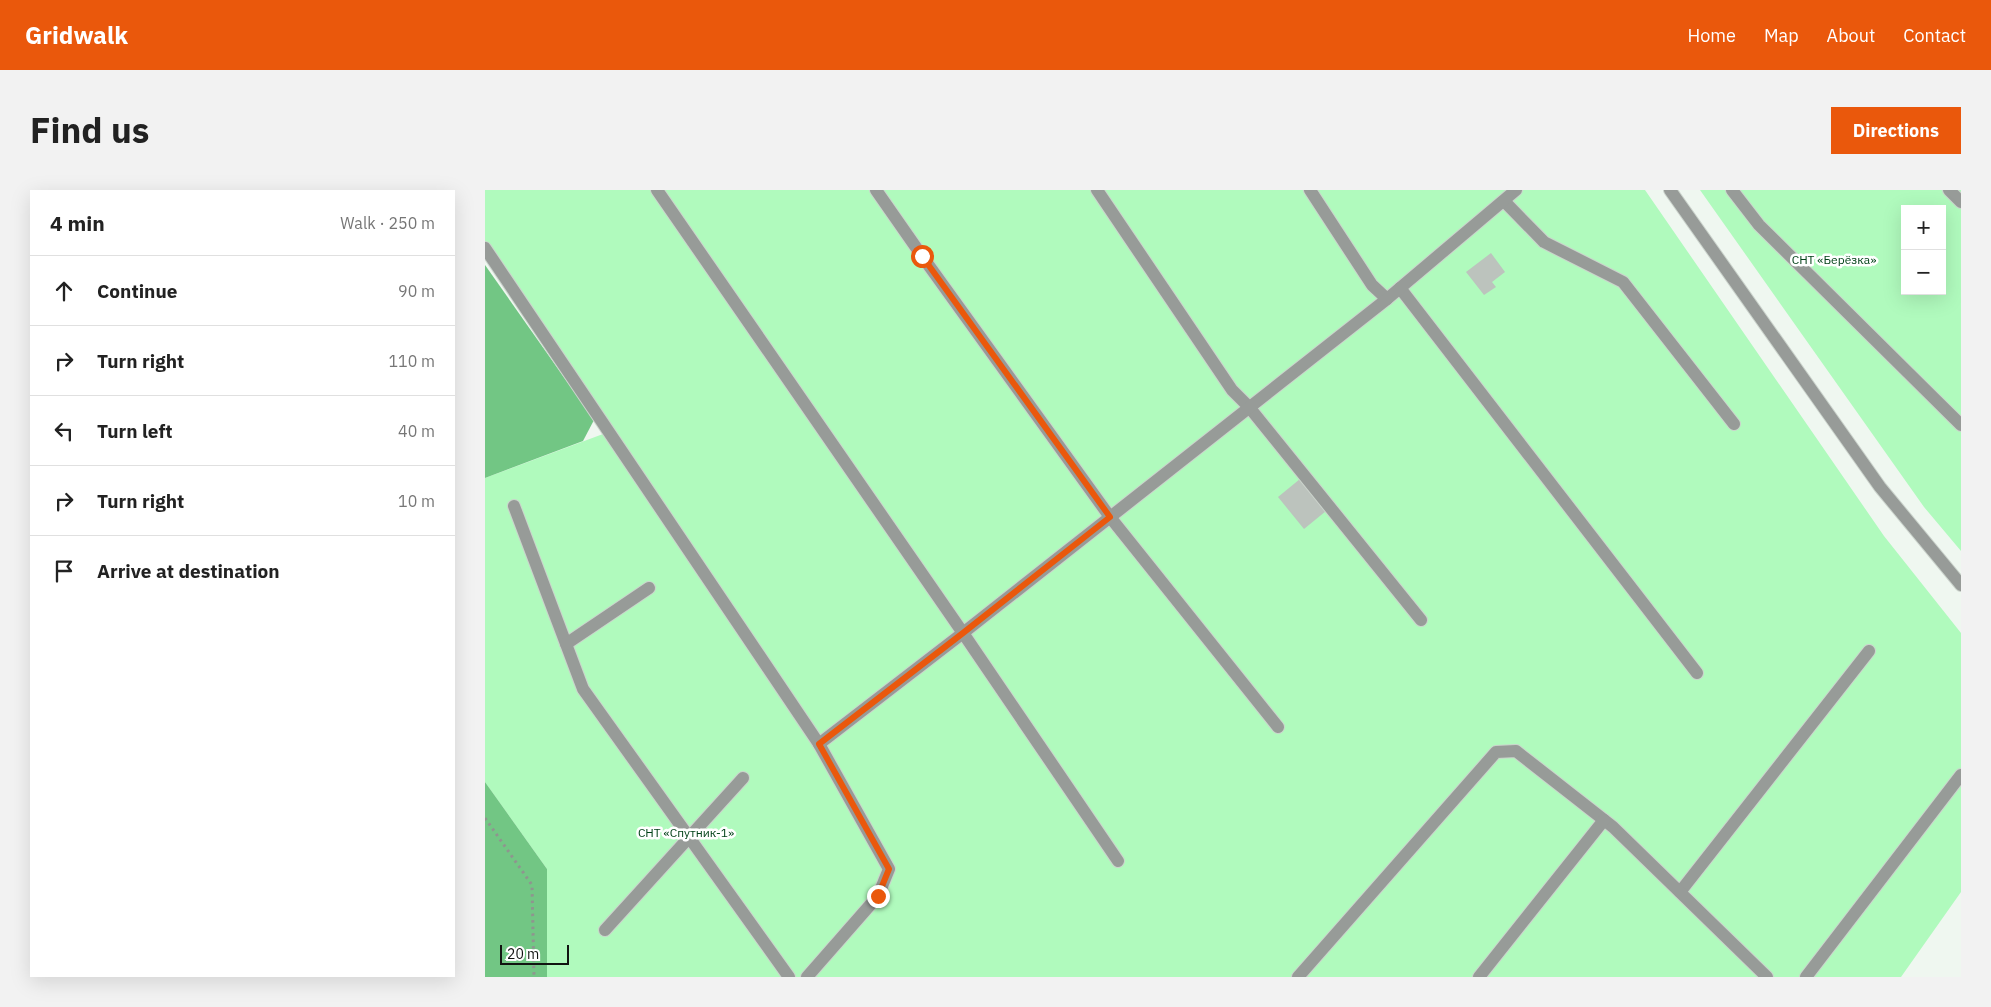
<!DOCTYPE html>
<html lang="en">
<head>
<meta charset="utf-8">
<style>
	body { margin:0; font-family:"IBM Plex Sans",sans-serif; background:#f2f2f2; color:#222 }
	.controls { position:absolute; right:15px; top:15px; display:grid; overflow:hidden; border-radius:0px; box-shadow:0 5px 20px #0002 }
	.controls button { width:45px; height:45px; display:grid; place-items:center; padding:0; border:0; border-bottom:1px solid #e0e0e0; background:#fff; color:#222; font:25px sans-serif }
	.scale { position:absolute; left:15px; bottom:12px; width:69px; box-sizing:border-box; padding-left:5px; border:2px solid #111411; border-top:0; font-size:14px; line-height:18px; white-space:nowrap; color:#111411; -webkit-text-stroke:4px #fff; paint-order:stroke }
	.stop { position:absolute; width:15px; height:15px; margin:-11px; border:4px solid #ea580c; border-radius:50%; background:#fff }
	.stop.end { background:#ea580c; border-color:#fff; box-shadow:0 1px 5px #0008 }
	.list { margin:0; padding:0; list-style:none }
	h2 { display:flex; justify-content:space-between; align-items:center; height:65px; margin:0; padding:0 20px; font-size:21px }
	h2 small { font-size:16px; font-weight:400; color:#767676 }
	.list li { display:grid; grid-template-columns:32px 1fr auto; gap:15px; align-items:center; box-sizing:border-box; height:70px; padding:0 20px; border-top:1px solid #e0e0e0 }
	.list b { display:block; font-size:19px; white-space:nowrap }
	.list em { font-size:16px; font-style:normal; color:#767676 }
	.icon { flex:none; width:28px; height:28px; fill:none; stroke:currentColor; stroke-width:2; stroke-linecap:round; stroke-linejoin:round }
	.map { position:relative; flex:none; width:1476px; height:787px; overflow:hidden; border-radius:0px }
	header { display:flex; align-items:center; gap:30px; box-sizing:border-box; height:70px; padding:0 25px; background:#ea580c; color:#fff }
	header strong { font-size:24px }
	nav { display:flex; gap:28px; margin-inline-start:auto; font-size:18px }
	.intro { display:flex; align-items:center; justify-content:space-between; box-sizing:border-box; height:120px; padding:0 30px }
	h1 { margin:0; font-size:35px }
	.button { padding:12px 22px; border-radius:0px; background:#ea580c; color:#fff; font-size:18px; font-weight:700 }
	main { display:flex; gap:30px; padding:0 30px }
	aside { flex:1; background:#fff; border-radius:0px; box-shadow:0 5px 20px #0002 }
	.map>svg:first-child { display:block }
</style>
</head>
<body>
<header>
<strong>Gridwalk</strong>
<nav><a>Home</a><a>Map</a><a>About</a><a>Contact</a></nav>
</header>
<div class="intro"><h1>Find us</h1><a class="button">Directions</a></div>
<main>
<aside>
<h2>4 min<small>Walk · 250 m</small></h2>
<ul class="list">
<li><svg class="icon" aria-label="ahead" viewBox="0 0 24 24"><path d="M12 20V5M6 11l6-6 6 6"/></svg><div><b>Continue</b></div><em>90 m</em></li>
<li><svg class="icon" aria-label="right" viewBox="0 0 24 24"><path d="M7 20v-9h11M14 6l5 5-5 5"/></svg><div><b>Turn right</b></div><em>110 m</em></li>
<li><svg class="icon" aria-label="left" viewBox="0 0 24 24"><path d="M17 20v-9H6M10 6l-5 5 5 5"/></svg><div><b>Turn left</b></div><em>40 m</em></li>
<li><svg class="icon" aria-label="right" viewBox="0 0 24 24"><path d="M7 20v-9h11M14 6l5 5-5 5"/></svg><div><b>Turn right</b></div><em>10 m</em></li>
<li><svg class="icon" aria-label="arrive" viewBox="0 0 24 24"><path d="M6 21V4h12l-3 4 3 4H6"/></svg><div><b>Arrive at destination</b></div></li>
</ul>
</aside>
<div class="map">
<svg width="1476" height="787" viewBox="0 0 1476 787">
	<rect width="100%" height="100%" fill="#eff7f0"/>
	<g fill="#b0fabd" fill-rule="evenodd">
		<polygon points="0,0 1160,0 1399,346 1476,443 1476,702 1416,787 62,787 62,679 0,592 0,288 118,244 0,68"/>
		<path d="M1215 0H1476V361L1439 317ZM1420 19H1457V101H1420Z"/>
	</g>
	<g fill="#72c684">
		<polygon points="0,75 109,230 98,251 0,288"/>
		<polygon points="0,592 62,679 62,787 0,787"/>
	</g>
	<g fill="#bcc3bd">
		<polygon points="1006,63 1020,82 1007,92 1011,97 999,105 981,82"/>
		<polygon points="815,289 841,321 819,339 793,307"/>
	</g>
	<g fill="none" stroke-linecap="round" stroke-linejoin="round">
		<defs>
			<g id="service">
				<polyline points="172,0 478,443 633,671"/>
				<polyline points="391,0 437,66 625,327 793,537"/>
				<polyline points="612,0 747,200 764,217 936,430"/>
				<polyline points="825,0 887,95 902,109"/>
				<polyline points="1247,0 1274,35 1476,235"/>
				<polyline points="1464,0 1476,12"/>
				<polyline points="1019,11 1059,52 1138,92 1249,234"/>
				<polyline points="0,58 334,554 404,679 393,706 322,787"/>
				<polyline points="915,98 1212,483"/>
				<polyline points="29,316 98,499 304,787"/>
				<polyline points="81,454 164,398"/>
				<polyline points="334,554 478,443 902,109 1031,0"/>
				<polyline points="1195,702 1384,461"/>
				<polyline points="120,740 258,588"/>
				<polyline points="813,787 1011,562 1031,561 1128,637 1282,787"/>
				<polyline points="994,787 1119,630"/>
				<polyline points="1321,787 1476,585"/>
			</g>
			<polyline id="minor" points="1185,0 1395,297 1476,395"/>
		</defs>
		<use href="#service" stroke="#cbd3cc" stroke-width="14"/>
		<use href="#minor" stroke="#cbd3cc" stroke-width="14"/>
		<polyline stroke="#8f958f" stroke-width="3" stroke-dasharray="2.5 4" stroke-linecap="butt" points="0,628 47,695 49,787"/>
		<use href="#service" stroke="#979b98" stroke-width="12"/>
		<use href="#minor" stroke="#979b98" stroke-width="12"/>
	</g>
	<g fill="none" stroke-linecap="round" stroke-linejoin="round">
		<polyline stroke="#ea580c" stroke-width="6" points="393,706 404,679 334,554 478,443 625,327 437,66"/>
	</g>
	<g text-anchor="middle" stroke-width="5" stroke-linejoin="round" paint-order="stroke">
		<g font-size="12" fill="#004117" stroke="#fff">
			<text x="1349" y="74">СНТ «Берёзка»</text>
			<text x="201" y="647">СНТ «Спутник-1»</text>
		</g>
	</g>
</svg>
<div class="controls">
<button>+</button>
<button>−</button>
</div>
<div class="scale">20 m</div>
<div class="stop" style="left:437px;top:66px"></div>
<div class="stop end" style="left:393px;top:706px"></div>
</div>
</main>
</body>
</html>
